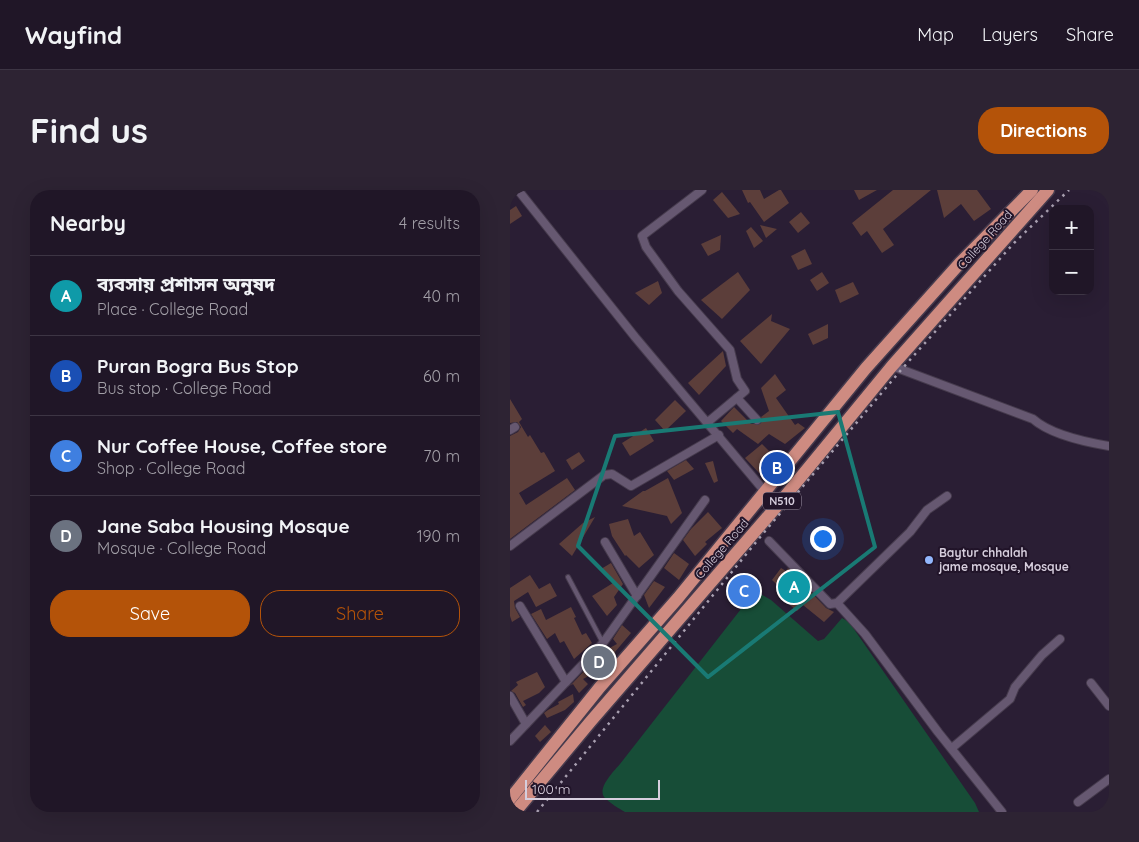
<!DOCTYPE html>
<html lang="en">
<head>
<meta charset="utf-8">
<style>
	body { margin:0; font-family:Quicksand,"Noto Sans Bengali",sans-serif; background:#2d2333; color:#f1f3f6 }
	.controls { position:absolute; right:15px; top:15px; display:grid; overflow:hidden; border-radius:10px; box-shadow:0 5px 20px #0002 }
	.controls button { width:45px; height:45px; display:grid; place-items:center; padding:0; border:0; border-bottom:1px solid #3d3544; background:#201627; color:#f1f3f6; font:25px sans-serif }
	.scale { position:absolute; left:15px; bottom:12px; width:135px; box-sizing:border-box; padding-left:5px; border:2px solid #d6cedd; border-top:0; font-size:14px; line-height:18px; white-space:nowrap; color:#d6cedd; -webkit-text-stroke:4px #211429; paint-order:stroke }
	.you { position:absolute; left:312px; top:348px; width:18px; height:18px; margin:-12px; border:4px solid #fff; border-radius:50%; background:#1a73e8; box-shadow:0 0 0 8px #1a73e833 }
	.badge { display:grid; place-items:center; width:32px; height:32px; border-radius:50%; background:#b45309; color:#fff; font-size:16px; font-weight:700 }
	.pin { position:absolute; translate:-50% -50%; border:2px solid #fff; box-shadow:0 1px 5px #0006 }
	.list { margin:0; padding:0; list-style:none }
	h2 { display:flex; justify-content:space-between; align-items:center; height:65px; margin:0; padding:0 20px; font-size:21px }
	h2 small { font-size:16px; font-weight:400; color:#a29fa7 }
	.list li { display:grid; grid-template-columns:32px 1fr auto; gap:15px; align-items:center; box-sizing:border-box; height:80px; padding:0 20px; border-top:1px solid #3d3544 }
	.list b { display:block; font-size:19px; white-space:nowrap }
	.list p { margin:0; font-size:16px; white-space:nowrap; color:#a29fa7 }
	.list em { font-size:16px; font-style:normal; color:#a29fa7 }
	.actions { display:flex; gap:10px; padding:15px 20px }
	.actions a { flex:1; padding:11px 0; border:1px solid #b45309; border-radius:20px; text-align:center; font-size:18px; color:#b45309 }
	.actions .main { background:#b45309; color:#fff }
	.map { position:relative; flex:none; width:599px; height:622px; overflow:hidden; border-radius:20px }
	header { display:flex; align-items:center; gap:30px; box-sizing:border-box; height:70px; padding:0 25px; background:#201627; border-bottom:1px solid #3d3544 }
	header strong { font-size:24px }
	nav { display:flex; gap:28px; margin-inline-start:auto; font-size:18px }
	.intro { display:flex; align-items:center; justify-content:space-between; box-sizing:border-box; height:120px; padding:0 30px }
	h1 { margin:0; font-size:35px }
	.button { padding:12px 22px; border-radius:20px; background:#b45309; color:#fff; font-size:18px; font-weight:700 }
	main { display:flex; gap:30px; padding:0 30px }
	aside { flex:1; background:#201627; border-radius:20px; box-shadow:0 5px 20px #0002 }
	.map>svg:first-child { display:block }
</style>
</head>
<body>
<header>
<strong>Wayfind</strong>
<nav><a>Map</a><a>Layers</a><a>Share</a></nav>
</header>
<div class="intro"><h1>Find us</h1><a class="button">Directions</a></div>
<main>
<aside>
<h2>Nearby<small>4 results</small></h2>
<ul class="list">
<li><span class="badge" style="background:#0f9aa8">A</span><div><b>ব্যবসায় প্রশাসন অনুষদ</b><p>Place · College Road</p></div><em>40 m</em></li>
<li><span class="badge" style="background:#1a4fb4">B</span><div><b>Puran Bogra Bus Stop</b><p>Bus stop · College Road</p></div><em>60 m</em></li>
<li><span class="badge" style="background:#3f7fe0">C</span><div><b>Nur Coffee House, Coffee store</b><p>Shop · College Road</p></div><em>70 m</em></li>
<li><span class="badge" style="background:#6b7280">D</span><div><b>Jane Saba Housing Mosque</b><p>Mosque · College Road</p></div><em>190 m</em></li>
</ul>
<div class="actions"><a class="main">Save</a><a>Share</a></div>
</aside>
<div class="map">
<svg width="599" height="622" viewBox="0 0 599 622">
	<rect width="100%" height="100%" fill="#2a1e34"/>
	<path fill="#174d37" d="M249 403 261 410 308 451 314 449 332 428 339 432 465 613 469 622H115C108 618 100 613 95 608 86 599 104 581 110 574L238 410 244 405Z"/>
	<g fill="#5c3e3a">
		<polygon points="232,0 250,0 254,9 269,0 271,0 279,13 254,32 240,12 238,13"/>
		<polygon points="344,0 367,0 349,10"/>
		<polygon points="383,0 421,0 373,39 384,55 372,63 357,41 351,46 342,33"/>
		<polygon points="427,0 467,0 481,19 464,31 451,14 434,28"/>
		<polygon points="212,2 230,24 218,28 203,10"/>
		<polygon points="6,16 12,26 0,34 0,20"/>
		<polygon points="291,22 300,33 288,43 279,32"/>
		<polygon points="250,35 267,39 256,48"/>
		<polygon points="241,37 253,51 244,58 236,41"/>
		<polygon points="211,45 210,60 198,66 191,54"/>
		<polygon points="295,59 302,74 288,80 281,66"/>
		<polygon points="228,82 240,100 212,129 191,110"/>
		<polygon points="312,82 319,93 307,101 300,90"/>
		<polygon points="148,91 152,103 139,115 125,103"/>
		<polygon points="343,92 349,104 330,113 325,100"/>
		<polygon points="262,124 261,131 280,139 251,174 230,151"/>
		<polygon points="318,134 318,148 303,155 298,144"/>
		<polygon points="213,161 216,176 189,205 178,193"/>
		<polygon points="265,184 276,200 266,208 285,235 288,233 295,238 275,254 259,244 248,254 227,239 223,243 211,231 224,217 241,234 250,234 252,231 251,227 259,221 251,198"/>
		<polygon points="0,209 12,229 9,232 18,247 20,245 31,263 34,262 45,281 9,303 16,315 57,288 65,300 0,349 0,246 8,242 11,237 7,232 0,233"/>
		<polygon points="165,210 176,221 155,241 145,230"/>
		<polygon points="136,238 144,251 120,266 112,253"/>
		<polygon points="252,254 264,266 250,284 235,268"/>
		<polygon points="69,262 75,271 62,280 56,270"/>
		<polygon points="176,270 184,279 164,290 157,281"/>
		<polygon points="203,271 208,291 204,293 195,273"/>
		<polygon points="158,288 172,323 161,334 157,326 112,316 133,301 135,301"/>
		<polygon points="198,322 212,338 195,352 197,354 185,366 173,350 181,339"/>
		<polygon points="85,327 62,366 49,354 73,333"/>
		<polygon points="118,329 124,346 130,342 144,365 129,378 116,365 115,366 102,346 99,334"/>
		<polygon points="164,363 179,374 169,390 154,378"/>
		<polygon points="101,373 113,394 104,407 107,415 97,426 82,406 103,393 91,379"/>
		<polygon points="271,378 276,381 278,378 316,418 324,422 314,432 293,415 287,421 274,410 278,405 262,390"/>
		<polygon points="20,385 29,399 40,393 47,406 26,417 18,402 4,411 5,418 10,427 2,432 0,426 0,398"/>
		<polygon points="144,391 155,397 139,418 134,405"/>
		<polygon points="61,417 66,427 64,428 72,445 76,443 82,453 64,469 54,451 50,453 45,443 37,449 21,424 31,419 36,430"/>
		<polygon points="112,435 121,443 105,462 106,466 95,471 96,477 73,489 78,494 69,503 63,494 60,496 75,480 81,477 80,475 83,472 92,468 90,464 92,462 107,454 103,449"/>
		<polygon points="27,482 35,497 29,503 13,511 16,515 13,517 5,503 1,501 8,495 6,492"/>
		<polygon points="63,504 64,512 55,520 37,528 34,523 38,520 49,514 48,512"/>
		<polygon points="35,535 41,542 30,552 25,546"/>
	</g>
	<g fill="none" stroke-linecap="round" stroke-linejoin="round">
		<defs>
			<polyline id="service" points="58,387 93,453"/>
			<g id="minor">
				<polyline points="8,0 125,147 267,316"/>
				<polyline points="192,0 132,46 136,57 168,101 220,160 227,189 235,201 198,232"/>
				<path d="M382 176 523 229C541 245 575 252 599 256"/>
				<polyline points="227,208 247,230"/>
				<polyline points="0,240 5,237"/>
				<polyline points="259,351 320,414 327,413 355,444 428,542 492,622"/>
				<polyline points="95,352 127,406"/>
				<polyline points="0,356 94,285 102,284 121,296 209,245"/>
				<polyline points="327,413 400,342 417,320 437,306"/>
				<polyline points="10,416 56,492"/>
				<polyline points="581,493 599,516"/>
				<polyline points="0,506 16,534"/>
				<polyline points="0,551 93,453 195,310"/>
				<polyline points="442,558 500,509 505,497 532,465 550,449"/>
				<polyline points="568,612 599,589"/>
			</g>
			<g id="trunk">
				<polyline points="0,609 90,497 168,408 356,178 450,73 522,0"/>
				<polyline points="5,622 81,531 267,316 382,176 538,0"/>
			</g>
		</defs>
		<use href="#service" stroke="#463b4d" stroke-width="6"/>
		<use href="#minor" stroke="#463b4d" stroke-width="10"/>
		<use href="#trunk" stroke="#463b4d" stroke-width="15"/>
		<use href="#service" stroke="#665871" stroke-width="4"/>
		<use href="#minor" stroke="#665871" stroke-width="8"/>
		<use href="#trunk" stroke="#ce8b81" stroke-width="12"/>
		<polyline stroke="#a89fb0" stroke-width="2.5" stroke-dasharray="2.5 5" stroke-linecap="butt" points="27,622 251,346 391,180 504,53 559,0"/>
	</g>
	<path fill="none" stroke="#197a74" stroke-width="4" stroke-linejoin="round" d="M328 222 365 357 198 487 68 356 105 246Z"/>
	<circle fill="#92b7fd" stroke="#211429" stroke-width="2" cx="419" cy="370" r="5"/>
	<g text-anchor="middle" stroke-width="4" stroke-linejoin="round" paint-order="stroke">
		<rect fill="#211429" stroke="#a096a7" stroke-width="1" x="253" y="302.5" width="38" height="17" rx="4"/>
		<g font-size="11" font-weight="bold" fill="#d6cedd">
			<text x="272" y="315">N510</text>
		</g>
		<g font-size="12" fill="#d6cedd" stroke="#211429">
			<text transform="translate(475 50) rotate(-48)" y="4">College Road</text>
			<text transform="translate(212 359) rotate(-49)" y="4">College Road</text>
		</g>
		<g font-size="12" font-weight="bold" fill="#d6cedd" stroke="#211429" text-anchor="start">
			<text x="429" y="367">Baytur chhalah<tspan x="429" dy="14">jame mosque, Mosque</tspan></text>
		</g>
	</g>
</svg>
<div class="controls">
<button>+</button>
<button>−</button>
</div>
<div class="scale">100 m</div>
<div class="you"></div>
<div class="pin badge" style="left:284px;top:397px;background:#0f9aa8">A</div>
<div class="pin badge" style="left:267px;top:278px;background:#1a4fb4">B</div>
<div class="pin badge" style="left:234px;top:401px;background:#3f7fe0">C</div>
<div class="pin badge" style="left:89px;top:472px;background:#6b7280">D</div>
</div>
</main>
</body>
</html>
